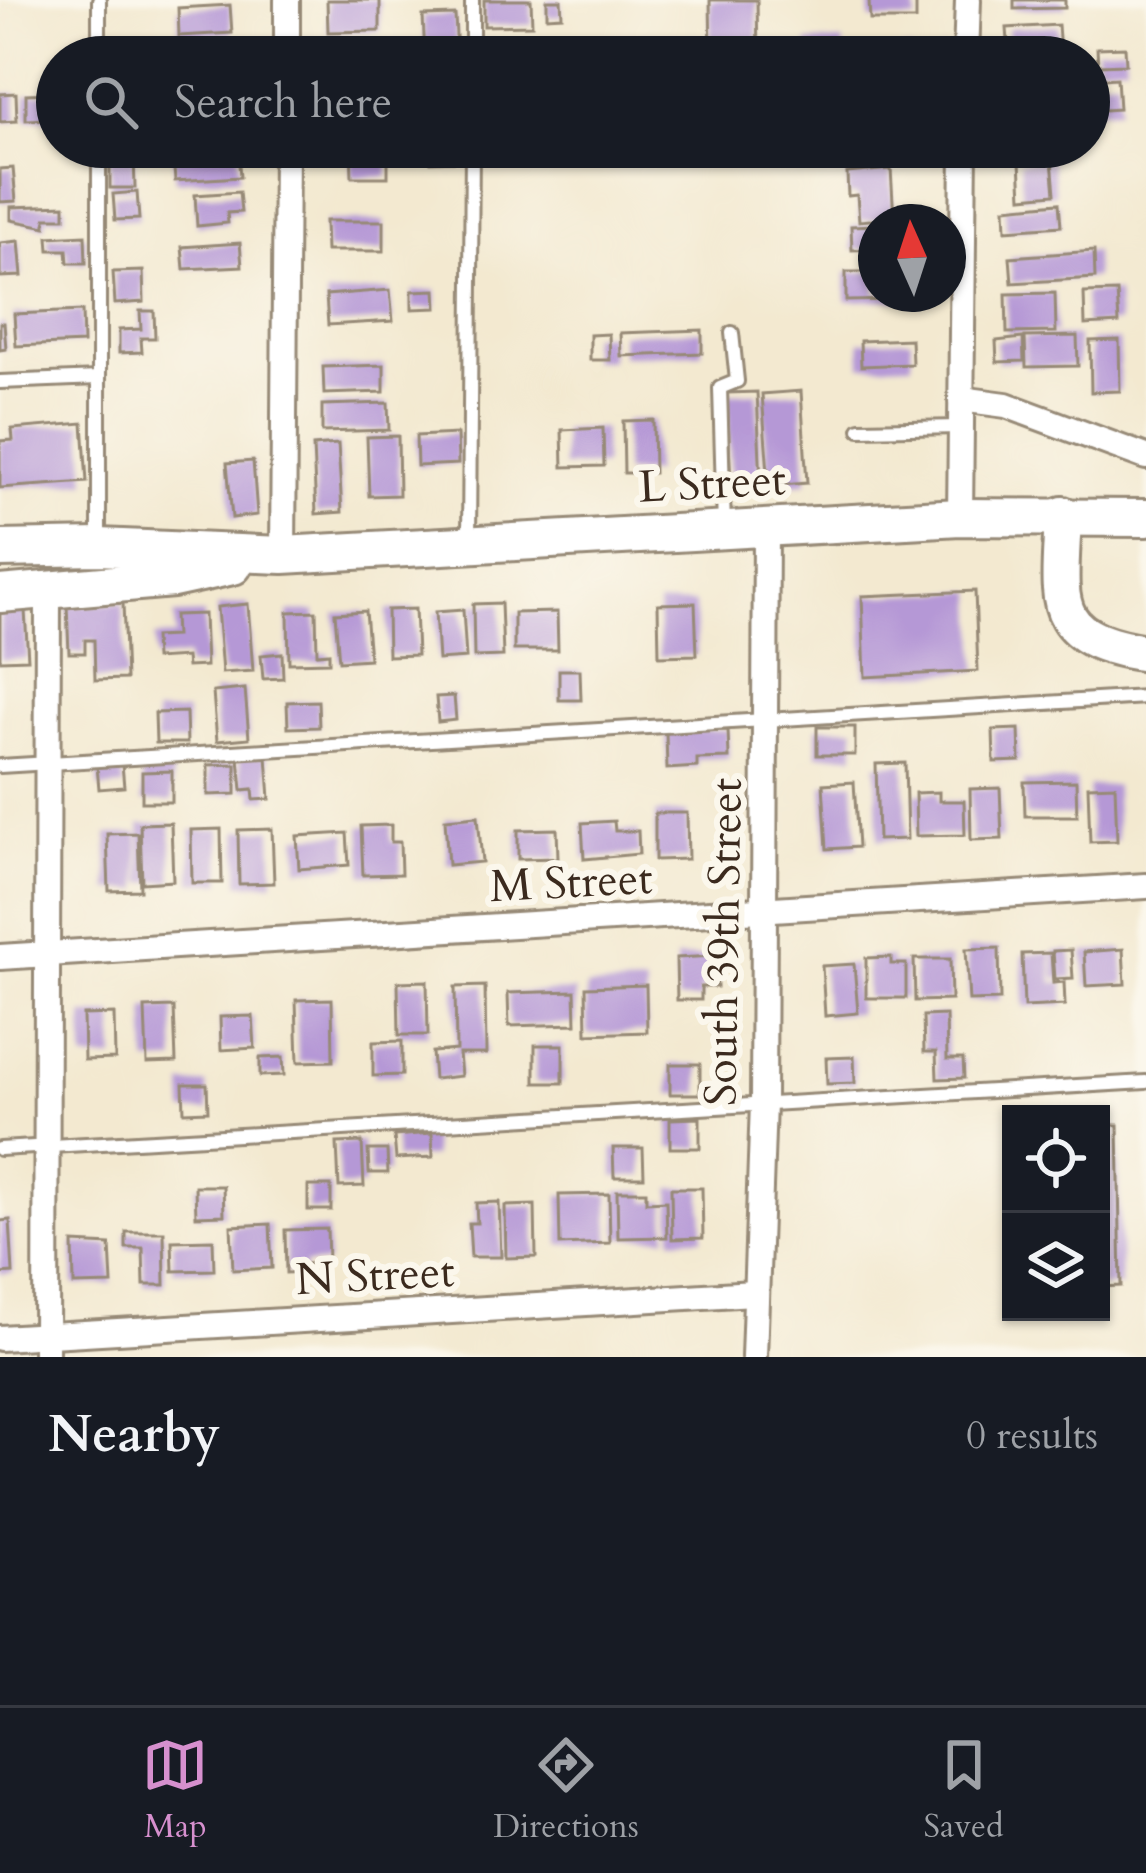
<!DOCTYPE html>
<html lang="en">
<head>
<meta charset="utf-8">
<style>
	body { margin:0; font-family:Cardo,serif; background:#20242c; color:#f1f3f6 }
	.controls { position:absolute; right:36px; bottom:36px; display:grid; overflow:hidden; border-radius:0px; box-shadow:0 3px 9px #0004 }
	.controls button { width:108px; height:108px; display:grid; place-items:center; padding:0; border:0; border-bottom:3px solid #363941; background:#171b24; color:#f1f3f6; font:60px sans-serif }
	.compass { position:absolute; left:858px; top:204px; width:108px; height:108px; border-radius:50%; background:#171b24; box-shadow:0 3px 9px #0004; rotate:357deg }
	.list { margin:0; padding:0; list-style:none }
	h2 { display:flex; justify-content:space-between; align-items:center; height:156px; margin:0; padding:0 48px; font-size:51px }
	h2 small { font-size:39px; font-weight:400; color:#9ea1a6 }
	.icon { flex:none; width:66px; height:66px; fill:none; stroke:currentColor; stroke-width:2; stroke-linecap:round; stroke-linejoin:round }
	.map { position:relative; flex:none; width:1146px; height:1357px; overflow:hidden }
	.search { position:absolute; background:#171b24; box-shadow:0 3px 9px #0004; left:36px; right:36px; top:36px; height:132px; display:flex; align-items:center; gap:30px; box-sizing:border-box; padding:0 42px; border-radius:66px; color:#9ea1a6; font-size:45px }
	.sheet { height:348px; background:#171b24 }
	nav { display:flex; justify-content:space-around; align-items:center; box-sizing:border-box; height:168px; border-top:3px solid #363941; background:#171b24; font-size:33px; color:#9ea1a6 }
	nav a { display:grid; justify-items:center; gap:6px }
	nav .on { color:#d690ce }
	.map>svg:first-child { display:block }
</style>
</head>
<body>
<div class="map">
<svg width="1146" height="1357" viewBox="0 0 1146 1357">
	<rect width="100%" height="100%" fill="#fbf7ec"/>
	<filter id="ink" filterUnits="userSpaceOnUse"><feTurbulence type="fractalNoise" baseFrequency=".00833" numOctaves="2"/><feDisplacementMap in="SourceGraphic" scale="24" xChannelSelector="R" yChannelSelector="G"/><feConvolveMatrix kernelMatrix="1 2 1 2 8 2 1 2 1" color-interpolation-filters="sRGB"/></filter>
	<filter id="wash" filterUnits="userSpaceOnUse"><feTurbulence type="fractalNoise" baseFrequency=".004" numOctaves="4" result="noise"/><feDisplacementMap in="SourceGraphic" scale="48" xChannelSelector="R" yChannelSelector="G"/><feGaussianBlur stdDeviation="2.7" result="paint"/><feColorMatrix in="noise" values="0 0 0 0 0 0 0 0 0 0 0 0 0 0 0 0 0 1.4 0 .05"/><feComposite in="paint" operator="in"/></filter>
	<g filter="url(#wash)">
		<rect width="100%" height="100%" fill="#f3e9d0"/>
		<g id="blocks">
			<g fill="#b598d6">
				<polygon points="327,0 380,0 380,31 328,32"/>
				<polygon points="484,0 531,0 532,25 484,26"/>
				<polygon points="547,0 561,0 562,16 547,17"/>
				<polygon points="710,0 757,0 758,57 711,57"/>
				<polygon points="869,0 916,0 916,20 870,20"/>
				<polygon points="1014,0 1065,0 1065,8 1014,9"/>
				<polygon points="230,5 232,33 179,36 178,8"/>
				<polygon points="455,15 457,57 425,57 423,16"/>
				<polygon points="1058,25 1060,52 1009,55 1007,28"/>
				<polygon points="843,41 844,57 808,57 807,42"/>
				<polygon points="1125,47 1126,64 1098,65 1097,48"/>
				<polygon points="911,49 912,57 884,57 884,51"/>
				<polygon points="1117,78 1119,109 1089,111 1089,80"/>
				<polygon points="16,93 17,121 0,122 0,94"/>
				<polygon points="53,93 53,119 26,120 26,94"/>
				<polygon points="351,147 388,147 388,177 352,177"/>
				<polygon points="431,147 459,147 459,161 431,162"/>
				<polygon points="861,147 896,147 897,159 862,161"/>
				<polygon points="238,152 240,177 175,181 173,156"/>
				<polygon points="134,156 135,188 110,188 110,157"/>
				<polygon points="1052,160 1055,194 1022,197 1020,162"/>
				<polygon points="13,168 16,201 0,202 0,169"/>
				<polygon points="891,169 894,218 859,221 857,195 848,196 847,173"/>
				<polygon points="137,192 139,219 115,220 113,194"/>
				<polygon points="239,192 241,212 227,213 228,223 197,226 195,195"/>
				<polygon points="1059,203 1061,226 1006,230 1005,208"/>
				<polygon points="65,205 65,218 46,218 46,227 11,220 11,207"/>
				<polygon points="325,221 384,221 384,251 326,251"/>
				<polygon points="876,225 876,249 852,250 851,226"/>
				<polygon points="85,235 86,263 68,263 67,250 49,250 48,237"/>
				<polygon points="19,241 22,276 0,277 0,243"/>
				<polygon points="240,243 242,266 184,269 182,247"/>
				<polygon points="1094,251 1095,278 1012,283 1010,257"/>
				<polygon points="143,271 144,302 115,304 113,272"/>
				<polygon points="846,272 876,272 876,294 899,294 899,300 846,301"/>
				<polygon points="390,290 393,321 328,325 326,295"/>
				<polygon points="436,290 437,308 412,309 412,291"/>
				<polygon points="1117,292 1119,323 1085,325 1084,293"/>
				<polygon points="1055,293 1056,332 1007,333 1006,294"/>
				<polygon points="82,311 83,343 16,346 14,314"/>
				<polygon points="140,311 154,311 155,338 141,338 142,352 119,353 119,330 141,329"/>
				<polygon points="0,323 4,323 6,349 0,350"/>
				<polygon points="702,330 702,353 621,356 620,333"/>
				<polygon points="609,334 610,360 590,360 590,335"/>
				<polygon points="1077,336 1078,366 1026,367 1025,337"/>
				<polygon points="1023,338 1024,361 997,362 996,341"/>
				<polygon points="911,339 912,364 861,366 860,341"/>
				<polygon points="1119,340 1120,391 1091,392 1090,341"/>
				<polygon points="384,365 384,392 324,394 323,367"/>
				<polygon points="801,391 807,483 769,486 762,394"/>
				<polygon points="757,392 761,484 731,485 727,393"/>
				<polygon points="388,403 389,430 322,432 322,405"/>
				<polygon points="653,420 654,473 624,473 623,421"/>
				<polygon points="83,423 87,482 0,488 0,441 13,440 12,429"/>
				<polygon points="603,428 604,466 563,467 562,430"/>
				<polygon points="457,434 458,464 417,466 416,436"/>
				<polygon points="398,436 399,495 369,496 367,437"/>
				<polygon points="338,444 342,512 316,514 313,446"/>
				<polygon points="253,461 257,515 232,518 227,463"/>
				<polygon points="975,591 978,671 865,677 862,596"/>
				<polygon points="123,603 126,679 95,680 94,640 85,640 85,653 69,653 67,605"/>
				<polygon points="501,603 503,656 474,657 473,604"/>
				<polygon points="695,603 697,655 659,656 658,604"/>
				<polygon points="248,604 253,671 222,673 217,607"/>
				<polygon points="415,609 417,655 388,656 387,610"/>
				<polygon points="463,610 466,658 438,660 435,612"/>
				<polygon points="25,611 28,659 0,660 0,612"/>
				<polygon points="316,611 317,654 329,653 329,662 289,663 288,612"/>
				<polygon points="365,611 369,659 339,661 335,613"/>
				<polygon points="557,612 558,650 514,650 514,613"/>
				<polygon points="204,614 206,666 187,667 186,657 155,659 154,637 175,636 174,615"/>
				<polygon points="282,653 283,678 263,679 261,655"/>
				<polygon points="559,670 580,670 581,700 559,700"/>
				<polygon points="245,689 249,738 217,741 213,692"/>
				<polygon points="454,696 456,720 438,722 436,697"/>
				<polygon points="318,701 319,727 288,728 287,702"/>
				<polygon points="186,712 187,743 156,743 155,713"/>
				<rect x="817" y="727" width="38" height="28"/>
				<polygon points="1019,729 1020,761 994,762 993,730"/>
				<polygon points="728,730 729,758 697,759 697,767 667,769 666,732"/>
				<polygon points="267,756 270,799 254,800 253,789 242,790 239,758"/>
				<polygon points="905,763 907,839 878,840 876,764"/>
				<polygon points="122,764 124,787 99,789 97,766"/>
				<polygon points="236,764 236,794 208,795 208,765"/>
				<polygon points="172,771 172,802 142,802 142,772"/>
				<polygon points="1076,781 1077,816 1025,816 1024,782"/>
				<polygon points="854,782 858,847 827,849 823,784"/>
				<polygon points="1115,785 1117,841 1090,842 1088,786"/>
				<polygon points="1000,788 1002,839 971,840 970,789"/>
				<polygon points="939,792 939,801 964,801 965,835 916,836 915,793"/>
				<polygon points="655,813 687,813 688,859 655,860"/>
				<polygon points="478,816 482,862 448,865 445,819"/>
				<polygon points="614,821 615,831 638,831 639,854 584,859 582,823"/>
				<polygon points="171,823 173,881 142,883 140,824"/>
				<polygon points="391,825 391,842 400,842 401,874 363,875 361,826"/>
				<polygon points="221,829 222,883 192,883 191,830"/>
				<polygon points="272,829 274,883 239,884 238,830"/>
				<polygon points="557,829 558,858 518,859 518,830"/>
				<polygon points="138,833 140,890 109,891 107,834"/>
				<polygon points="347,833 349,865 299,869 297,836"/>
				<polygon points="999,948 1000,1000 969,1001 966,949"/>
				<polygon points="1123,949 1125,984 1086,986 1084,952"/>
				<polygon points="1071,950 1073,978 1055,979 1053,951"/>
				<polygon points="1051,953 1053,983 1064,982 1065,1005 1024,1007 1022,954"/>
				<polygon points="716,956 717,987 701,987 701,1000 677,1000 676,958"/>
				<polygon points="891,957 891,964 906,964 906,998 866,998 866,958"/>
				<polygon points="914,959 950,959 951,1000 915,1001"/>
				<polygon points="854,964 858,1013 825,1016 822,966"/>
				<polygon points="427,981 428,1035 399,1035 398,982"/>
				<polygon points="646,985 647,1032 587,1034 586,987"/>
				<polygon points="485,986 486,1054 459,1054 461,1076 434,1079 432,1052 456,1050 455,987"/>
				<polygon points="575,991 576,1024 509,1026 508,993"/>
				<polygon points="332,999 333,1061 298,1062 296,1000"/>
				<polygon points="174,1007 176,1062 147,1063 145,1008"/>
				<polygon points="114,1014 115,1059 84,1060 83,1015"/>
				<polygon points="946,1015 947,1059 963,1059 964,1078 937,1079 936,1052 924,1052 923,1016"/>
				<polygon points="253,1016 255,1048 221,1050 220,1017"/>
				<polygon points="402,1041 402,1075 373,1076 373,1042"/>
				<rect x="535" y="1045" width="28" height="38"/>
				<polygon points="283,1057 284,1075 260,1076 260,1058"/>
				<polygon points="854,1057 855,1083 827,1084 826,1058"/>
				<rect x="670" y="1064" width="30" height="30"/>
				<polygon points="183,1084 207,1084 208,1111 184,1112"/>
				<polygon points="700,1118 700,1148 670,1148 670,1119"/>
				<polygon points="1101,1125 1118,1125 1121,1286 1101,1287"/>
				<polygon points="432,1133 433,1157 396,1159 394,1136"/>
				<polygon points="362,1142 364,1186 339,1187 337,1143"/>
				<polygon points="613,1148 643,1148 644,1177 614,1177"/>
				<polygon points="368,1150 387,1150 388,1173 369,1173"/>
				<polygon points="195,1186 223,1186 224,1215 196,1216"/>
				<rect x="308" y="1186" width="23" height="24"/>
				<polygon points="671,1188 702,1188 703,1238 672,1239"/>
				<polygon points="617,1191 646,1191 646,1202 666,1201 667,1237 618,1238"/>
				<polygon points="609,1194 610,1243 560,1245 559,1195"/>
				<polygon points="499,1202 501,1257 471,1257 469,1223 477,1223 476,1203"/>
				<polygon points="535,1205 536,1257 506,1258 505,1206"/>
				<polygon points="10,1220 13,1273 0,1274 0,1221"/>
				<polygon points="270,1224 272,1268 233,1270 231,1226"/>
				<polygon points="327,1229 328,1263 304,1264 305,1272 286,1273 285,1230"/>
				<polygon points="126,1232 164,1232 165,1285 144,1285 143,1248 126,1248"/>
				<polygon points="213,1240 214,1270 173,1271 172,1241"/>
				<polygon points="73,1243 110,1245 112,1284 74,1285"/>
			</g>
		</g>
	</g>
	<g filter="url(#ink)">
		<use href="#blocks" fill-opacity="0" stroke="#978a77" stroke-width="3"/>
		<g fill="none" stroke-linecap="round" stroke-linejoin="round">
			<defs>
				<g id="lane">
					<polyline points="99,0 99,57"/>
					<polyline points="472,57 472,0"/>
					<polyline points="99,147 99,546"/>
					<polyline points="0,382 99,378"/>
					<polyline points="860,429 960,427"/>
					<polyline points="724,528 720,388 737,381 732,333"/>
					<polyline points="469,542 472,147"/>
					<polyline points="0,766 1146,697"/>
					<polyline points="0,1149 1146,1082"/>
				</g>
				<g id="street">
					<polyline points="287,57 287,0"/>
					<polyline points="966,57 968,0"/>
					<polyline points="961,399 1006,405 1146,457"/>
					<polyline points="960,517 964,147"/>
					<polyline points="283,555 286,147"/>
					<polyline points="0,957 1146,886"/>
					<polyline points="0,1338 754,1293"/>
					<polyline points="46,1357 48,589"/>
					<polyline points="754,1357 763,1103 766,527"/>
				</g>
				<g id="primary">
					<path d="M1063 515C1060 601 1045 638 1146 653"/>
					<polyline points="0,549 99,547 283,555 960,517 1146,518"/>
					<polyline points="0,594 173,579 233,566"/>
				</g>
			</defs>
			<use href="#lane" stroke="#978a77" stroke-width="18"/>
			<use href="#street" stroke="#978a77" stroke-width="30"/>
			<use href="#primary" stroke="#978a77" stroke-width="42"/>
			<use href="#lane" stroke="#fff" stroke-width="12"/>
			<use href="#street" stroke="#fff" stroke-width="24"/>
			<use href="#primary" stroke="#fff" stroke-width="36"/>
		</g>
	</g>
	<g text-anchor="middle" stroke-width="12" stroke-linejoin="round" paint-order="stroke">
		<g font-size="45" fill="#3b2a1e" stroke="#fbf7ec">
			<text transform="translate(712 482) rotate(-3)" y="16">L Street</text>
			<text transform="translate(571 881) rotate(-3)" y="16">M Street</text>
			<text transform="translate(722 942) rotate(-89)" y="16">South 39th Street</text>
			<text transform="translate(375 1274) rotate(-3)" y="16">N Street</text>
		</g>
	</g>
</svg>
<div class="controls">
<button><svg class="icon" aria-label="locate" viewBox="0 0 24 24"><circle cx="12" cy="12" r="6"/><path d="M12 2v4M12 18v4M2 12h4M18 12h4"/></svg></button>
<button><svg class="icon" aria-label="layers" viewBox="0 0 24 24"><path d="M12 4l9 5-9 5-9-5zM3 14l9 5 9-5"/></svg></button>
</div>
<svg class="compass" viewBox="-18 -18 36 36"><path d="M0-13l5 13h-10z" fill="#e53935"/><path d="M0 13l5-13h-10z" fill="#9ea1a6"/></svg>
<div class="search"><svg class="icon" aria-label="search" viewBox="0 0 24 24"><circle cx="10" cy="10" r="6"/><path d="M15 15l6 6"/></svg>Search here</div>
</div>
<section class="sheet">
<h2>Nearby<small>0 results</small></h2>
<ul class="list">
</ul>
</section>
<nav>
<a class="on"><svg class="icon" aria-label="map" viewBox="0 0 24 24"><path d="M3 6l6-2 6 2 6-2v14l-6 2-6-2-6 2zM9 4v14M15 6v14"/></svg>Map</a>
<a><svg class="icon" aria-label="directions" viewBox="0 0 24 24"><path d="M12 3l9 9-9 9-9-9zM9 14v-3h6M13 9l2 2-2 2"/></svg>Directions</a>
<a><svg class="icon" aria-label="saved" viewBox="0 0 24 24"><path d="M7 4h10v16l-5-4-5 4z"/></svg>Saved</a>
</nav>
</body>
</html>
